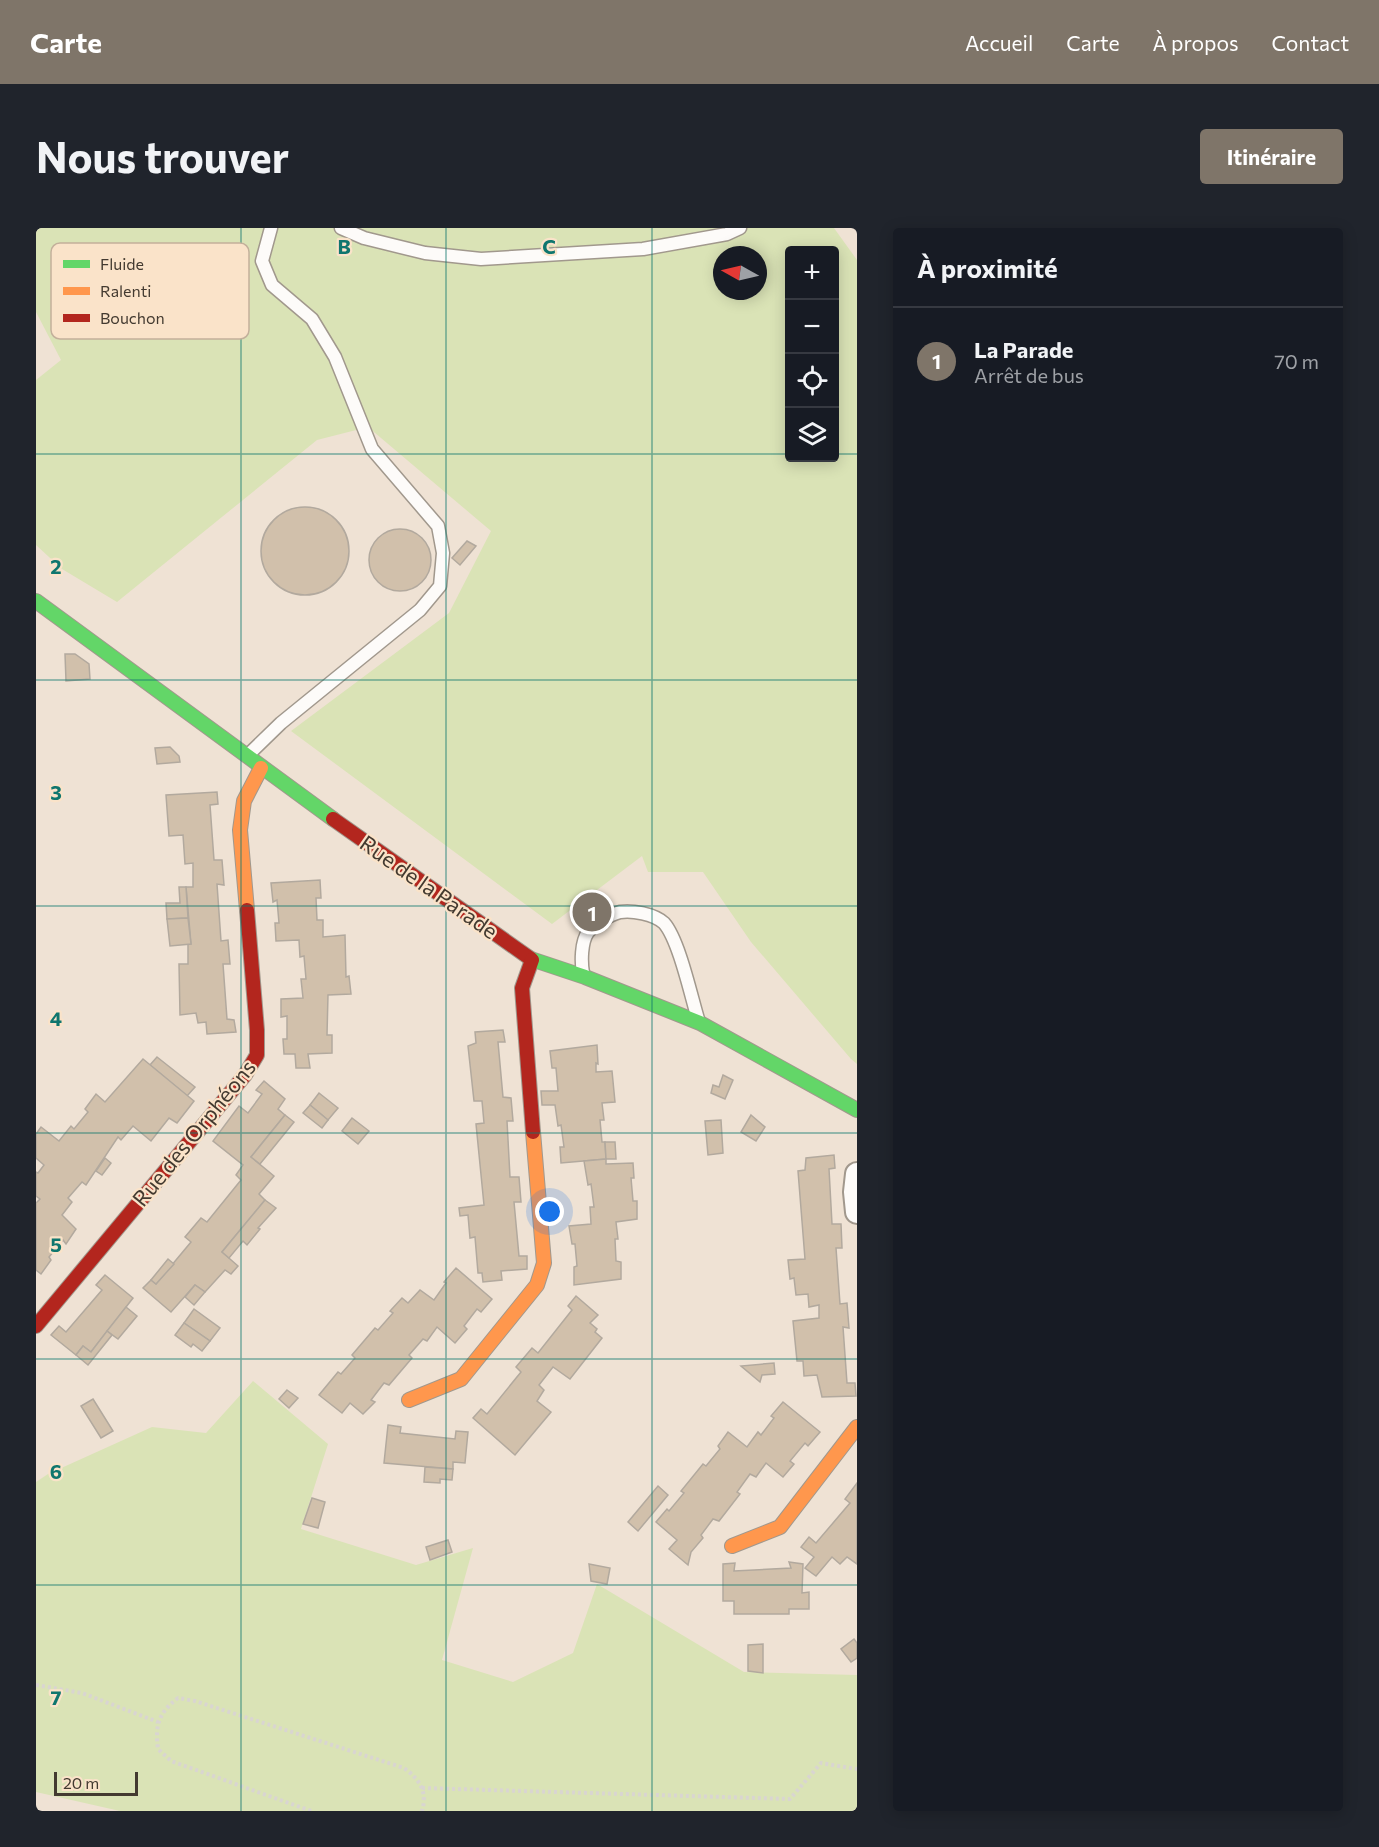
<!DOCTYPE html>
<html lang="fr">
<head>
<meta charset="utf-8">
<style>
	body { margin:0; font-family:Commissioner,sans-serif; background:#20242c; color:#f1f3f6 }
	.controls { position:absolute; right:18px; top:18px; display:grid; overflow:hidden; border-radius:6px; box-shadow:0 3px 15px #0003 }
	.controls button { width:54px; height:54px; display:grid; place-items:center; padding:0; border:0; border-bottom:2px solid #363941; background:#171b24; color:#f1f3f6; font:30px sans-serif }
	.compass { position:absolute; left:677px; top:18px; width:54px; height:54px; border-radius:50%; background:#171b24; box-shadow:0 3px 15px #0003; rotate:278deg }
	.scale { position:absolute; left:18px; bottom:15px; width:84px; box-sizing:border-box; padding-left:6px; border:3px solid #433a30; border-top:0; font-size:16px; line-height:21px; white-space:nowrap; color:#433a30; -webkit-text-stroke:4px #fae3c9; paint-order:stroke }
	.you { position:absolute; left:514px; top:984px; width:21px; height:21px; margin:-15px; border:4px solid #fff; border-radius:50%; background:#1a73e8; box-shadow:0 0 0 9px #1a73e833 }
	.badge { display:grid; place-items:center; width:39px; height:39px; border-radius:50%; background:#7f7569; color:#fff; font-size:20px; font-weight:700 }
	.pin { position:absolute; translate:-50% -50%; border:3px solid #fff; box-shadow:0 2px 6px #0006 }
	.list { margin:0; padding:0; list-style:none }
	h2 { display:flex; justify-content:space-between; align-items:center; height:78px; margin:0; padding:0 24px; font-size:26px }
	h2 small { font-size:20px; font-weight:400; color:#9ea1a6 }
	.list li { display:grid; grid-template-columns:39px 1fr auto; gap:18px; align-items:center; box-sizing:border-box; height:108px; padding:0 24px; border-top:2px solid #363941 }
	.list b { display:block; font-size:22px; white-space:nowrap }
	.list p { margin:0; font-size:20px; white-space:nowrap; color:#9ea1a6 }
	.list em { font-size:20px; font-style:normal; color:#9ea1a6 }
	.icon { flex:none; width:33px; height:33px; fill:none; stroke:currentColor; stroke-width:2; stroke-linecap:round; stroke-linejoin:round }
	.map { position:relative; flex:none; width:821px; height:1583px; overflow:hidden; border-radius:6px }
	header { display:flex; align-items:center; gap:36px; box-sizing:border-box; height:84px; padding:0 30px; background:#7f7569; color:#fff }
	header strong { font-size:28px }
	nav { display:flex; gap:33px; margin-inline-start:auto; font-size:21px }
	.intro { display:flex; align-items:center; justify-content:space-between; box-sizing:border-box; height:144px; padding:0 36px }
	h1 { margin:0; font-size:42px }
	.button { padding:15px 27px; border-radius:6px; background:#7f7569; color:#fff; font-size:21px; font-weight:700 }
	main { display:flex; gap:36px; padding:0 36px }
	aside { flex:1; background:#171b24; border-radius:6px; box-shadow:0 3px 15px #0003 }
	.map>svg:first-child { display:block }
</style>
</head>
<body>
<header>
<strong>Carte</strong>
<nav><a>Accueil</a><a>Carte</a><a>À propos</a><a>Contact</a></nav>
</header>
<div class="intro"><h1>Nous trouver</h1><a class="button">Itinéraire</a></div>
<main>
<div class="map">
<svg width="821" height="1583" viewBox="0 0 821 1583">
	<rect width="100%" height="100%" fill="#efe2d4"/>
	<g fill="#dae3b6" fill-rule="evenodd">
		<path d="M0 0H798L821 32V836L815 831 715 714 667 644H612L606 628 516 696 255 503 413 385 455 303 332 199 281 212 81 374 26 341 0 317V152L25 132 0 84ZM754 22H798V230H754ZM686 27H722V63H686Z"/>
		<polygon points="217,1153 292,1216 265,1301 380,1337 437,1320 406,1432 477,1454 537,1425 561,1356 708,1444 821,1447 821,1583 84,1583 0,1564 0,1254 12,1246 116,1199 170,1205"/>
	</g>
	<g fill="#d1c0ab" stroke="#b2a99e" stroke-width="1.5">
		<circle cx="269" cy="323" r="44"/>
		<circle cx="364" cy="332" r="31"/>
		<polygon points="431,313 440,318 424,337 416,330"/>
		<polygon points="29,426 39,426 53,436 54,451 30,453"/>
		<polygon points="134,519 143,528 144,534 121,536 119,520"/>
		<polygon points="181,564 182,576 174,577 178,632 186,632 188,657 181,656 185,713 192,712 194,736 187,736 191,791 198,792 200,804 171,806 170,794 162,795 160,785 144,787 143,736 152,736 152,716 155,716 150,659 157,659 157,635 149,636 147,607 133,608 130,567"/>
		<polygon points="284,652 285,670 280,670 281,692 287,692 287,709 309,707 310,749 313,748 315,766 292,767 291,807 296,807 296,825 272,826 274,840 260,840 259,826 248,826 247,811 251,811 251,788 245,789 245,771 267,770 265,751 270,751 268,728 264,729 263,712 240,713 239,695 243,695 241,672 237,674 235,655"/>
		<polygon points="143,659 150,659 152,690 131,691 130,675 144,675"/>
		<polygon points="152,690 155,716 134,718 131,691"/>
		<polygon points="467,802 469,814 462,814 467,869 475,870 477,893 471,893 474,949 483,949 485,974 478,974 483,1028 491,1028 491,1041 465,1043 466,1052 447,1054 446,1045 442,1045 439,1009 434,1010 432,987 424,988 423,980 448,977 440,896 448,895 446,873 438,873 432,818 440,815 439,804"/>
		<polygon points="561,817 562,836 560,835 560,844 576,843 579,874 566,875 568,892 564,892 566,914 569,914 570,931 525,935 524,919 528,919 525,897 522,898 519,877 506,877 505,863 522,863 520,840 516,840 514,823"/>
		<polygon points="121,829 159,859 151,868 114,837"/>
		<polygon points="107,831 158,873 141,895 133,890 115,913 97,898 85,912 82,909 50,957 46,954 32,970 36,974 26,987 40,1001 30,1016 27,1012 13,1029 15,1032 5,1046 0,1042 0,975 4,971 0,968 0,944 2,945 8,937 0,930 0,906 5,899 23,913 35,898 38,901 52,884 49,881 60,866 69,874"/>
		<polygon points="687,847 697,852 689,871 675,865 677,857 683,859"/>
		<polygon points="228,853 249,871 242,881 249,887 215,929 238,948 223,966 229,972 186,1024 202,1038 195,1046 189,1042 169,1064 159,1057 135,1084 107,1060 115,1052 120,1056 155,1014 149,1009 165,990 171,994 205,952 200,947 207,937 177,913 203,878 212,885 226,866 220,862"/>
		<polygon points="283,865 302,880 292,892 274,877"/>
		<polygon points="274,877 292,892 286,900 267,885"/>
		<polygon points="249,887 258,894 224,936 215,929"/>
		<polygon points="715,887 729,899 720,913 705,904"/>
		<polygon points="316,890 333,903 322,916 306,903"/>
		<polygon points="685,892 687,925 672,927 669,893"/>
		<polygon points="569,914 579,914 580,931 570,931"/>
		<polygon points="798,927 799,940 793,941 796,996 805,996 806,1020 800,1020 804,1076 811,1075 813,1100 807,1099 811,1155 819,1155 820,1168 786,1169 781,1147 768,1148 767,1133 761,1133 757,1093 783,1090 783,1077 773,1079 772,1066 760,1067 758,1050 754,1051 752,1032 769,1031 762,943 769,942 770,930"/>
		<polygon points="69,930 75,935 66,947 60,943"/>
		<polygon points="570,931 570,936 597,935 598,950 595,950 597,973 601,973 601,991 580,994 582,1011 579,1011 580,1033 585,1034 585,1051 538,1057 538,1039 541,1038 539,1016 536,1016 533,998 555,996 554,979 558,979 555,956 552,957 548,933"/>
		<polygon points="229,972 240,980 222,1000 224,1001 211,1017 207,1013 193,1030 186,1024"/>
		<polygon points="132,1031 138,1036 120,1056 115,1052"/>
		<polygon points="420,1040 456,1071 445,1084 441,1081 428,1098 431,1101 419,1115 401,1099 391,1113 387,1111 373,1127 376,1130 353,1157 348,1155 335,1172 339,1174 327,1186 314,1175 306,1185 283,1167 302,1144 305,1146 319,1130 316,1127 339,1100 342,1102 357,1085 354,1083 366,1070 372,1075 384,1062 398,1072 410,1055 408,1054"/>
		<polygon points="69,1047 97,1070 55,1124 47,1118 40,1127 15,1107 23,1098 30,1104 66,1062 60,1057"/>
		<polygon points="159,1057 169,1064 158,1077 149,1069"/>
		<polygon points="540,1068 562,1087 554,1095 561,1101 559,1104 566,1110 534,1151 517,1139 503,1157 508,1162 501,1173 515,1184 479,1227 437,1190 445,1181 451,1186 485,1144 480,1139 496,1120 502,1125 536,1082 532,1078"/>
		<polygon points="90,1079 101,1088 82,1111 71,1103"/>
		<polygon points="158,1081 184,1100 174,1113 148,1095"/>
		<polygon points="148,1095 174,1113 166,1123 157,1116 155,1119 139,1107"/>
		<polygon points="71,1103 76,1107 52,1137 40,1127 47,1118 55,1124"/>
		<polygon points="738,1135 739,1146 726,1147 724,1154 705,1138"/>
		<polygon points="251,1162 262,1170 253,1180 243,1171"/>
		<polygon points="57,1171 77,1203 65,1210 45,1178"/>
		<polygon points="747,1174 784,1204 772,1218 769,1215 754,1233 758,1236 747,1249 730,1235 720,1249 714,1246 701,1264 704,1266 683,1293 677,1291 665,1307 667,1310 655,1324 652,1337 633,1321 641,1312 620,1294 631,1281 633,1283 648,1265 645,1263 667,1236 670,1238 684,1221 682,1218 692,1204 711,1219 722,1204 725,1207 738,1190 735,1188"/>
		<polygon points="352,1197 365,1199 364,1205 419,1211 420,1203 432,1204 429,1235 417,1234 417,1241 348,1235"/>
		<polygon points="389,1239 417,1241 416,1252 404,1251 404,1255 388,1254"/>
		<polygon points="821,1255 821,1336 811,1329 804,1336 796,1329 780,1348 769,1340 778,1329 765,1319 773,1309 780,1315 814,1275 809,1271"/>
		<polygon points="622,1258 632,1267 602,1303 592,1294"/>
		<polygon points="276,1270 289,1274 282,1300 267,1296"/>
		<polygon points="412,1312 416,1324 394,1332 390,1319"/>
		<polygon points="753,1334 767,1336 766,1365 773,1364 773,1381 753,1381 753,1386 698,1386 698,1373 687,1373 687,1336 699,1335 698,1343 755,1340"/>
		<polygon points="553,1336 574,1340 571,1356 555,1353"/>
		<polygon points="818,1411 821,1415 821,1430 815,1434 805,1421"/>
		<polygon points="727,1416 727,1445 712,1443 712,1417"/>
	</g>
	<g fill="none" stroke-linecap="round" stroke-linejoin="round">
		<defs>
			<g id="lane">
				<polyline points="305,0 328,10 389,25 445,31 607,21 691,6 704,0"/>
				<polyline points="211,528 245,495 384,382 404,358 407,325 402,298 336,221 299,129 276,91 236,57 226,33 235,0"/>
				<path d="M547 745C545 734 545 714 552 704 559 696 573 687 584 684 596 682 618 686 628 695 643 712 655 768 662 791"/>
			</g>
			<polyline id="street" points="821,946 819,964 821,984"/>
			<g id="fast">
				<polyline points="0,373 297,591"/>
				<polyline points="495,731 549,749 664,795 821,882"/>
			</g>
			<g id="slow">
				<polyline points="211,682 204,602 208,573 225,540"/>
				<polyline points="373,1172 425,1151 501,1057 508,1035 497,904"/>
				<polyline points="696,1318 744,1299 821,1199"/>
			</g>
			<g id="jam">
				<polyline points="297,591 495,731"/>
				<polyline points="496,732 486,760 497,904"/>
				<polyline points="0,1098 209,847 221,827 221,802 211,682"/>
			</g>
		</defs>
		<use href="#lane" stroke="#a1988d" stroke-width="15"/>
		<use href="#street" stroke="#a1988d" stroke-width="26"/>
		<use href="#fast" stroke="#a1988d" stroke-width="16"/>
		<use href="#slow" stroke="#a1988d" stroke-width="16"/>
		<use href="#jam" stroke="#a1988d" stroke-width="16"/>
		<g stroke="#d9d5d1" stroke-width="4" stroke-dasharray="3 3" stroke-linecap="butt">
			<polyline points="0,1457 46,1465 122,1494"/>
			<polyline points="386,1560 754,1571 785,1535 821,1541"/>
			<path d="M275 1583 135 1533 122 1521C119 1498 122 1485 142 1470L159 1473 368 1540C383 1551 392 1563 386 1583"/>
		</g>
		<use href="#lane" stroke="#fdfbf9" stroke-width="12"/>
		<use href="#street" stroke="#fdfbf9" stroke-width="22"/>
		<use href="#fast" stroke="#63d668" stroke-width="14"/>
		<use href="#slow" stroke="#ff974d" stroke-width="14"/>
		<use href="#jam" stroke="#b3261e" stroke-width="14"/>
	</g>
	<path fill="none" stroke="#0f766e" stroke-width="1.5" stroke-opacity="0.55" d="M205 0V1583M410 0V1583M616 0V1583M0 226H754M798 226H821M0 452H821M0 678H821M0 905H821M0 1131H821M0 1357H821"/>
	<g text-anchor="middle" stroke-width="4.5" stroke-linejoin="round" paint-order="stroke">
		<g font-size="22" fill="#433a30" stroke="#fae3c9">
			<text transform="translate(393 659) rotate(35)" y="8">Rue de la Parade</text>
			<text transform="translate(158 905) rotate(-51)" y="8">Rue des Orphéons</text>
		</g>
	</g>
	<rect x="15" y="15" width="198" height="96" rx="9" fill="#fae3c9" stroke="#c3b09b" stroke-width="1.5"/>
	<rect x="27" y="32" width="27" height="8" fill="#63d668"/>
	<rect x="27" y="59" width="27" height="8" fill="#ff974d"/>
	<rect x="27" y="86" width="27" height="8" fill="#b3261e"/>
	<g font-size="16" fill="#433a30">
		<text x="64" y="42">Fluide</text>
		<text x="64" y="69">Ralenti</text>
		<text x="64" y="96">Bouchon</text>
	</g>
	<g font-size="20" text-anchor="middle" font-weight="bold" fill="#0f766e" stroke="#fae3c9" stroke-width="4.5" stroke-linejoin="round" paint-order="stroke">
		<text x="308" y="26">B</text>
		<text x="513" y="26">C</text>
		<text x="20" y="346">2</text>
		<text x="20" y="572">3</text>
		<text x="20" y="798">4</text>
		<text x="20" y="1024">5</text>
		<text x="20" y="1251">6</text>
		<text x="20" y="1477">7</text>
	</g>
</svg>
<div class="controls">
<button>+</button>
<button>−</button>
<button><svg class="icon" aria-label="locate" viewBox="0 0 24 24"><circle cx="12" cy="12" r="6"/><path d="M12 2v4M12 18v4M2 12h4M18 12h4"/></svg></button>
<button><svg class="icon" aria-label="layers" viewBox="0 0 24 24"><path d="M12 4l9 5-9 5-9-5zM3 14l9 5 9-5"/></svg></button>
</div>
<svg class="compass" viewBox="-18 -18 36 36"><path d="M0-13l5 13h-10z" fill="#e53935"/><path d="M0 13l5-13h-10z" fill="#9ea1a6"/></svg>
<div class="scale">20 m</div>
<div class="you"></div>
<div class="pin badge" style="left:556px;top:684px">1</div>
</div>
<aside>
<h2>À proximité<small></small></h2>
<ul class="list">
<li><span class="badge">1</span><div><b>La Parade</b><p>Arrêt de bus</p></div><em>70 m</em></li>
</ul>
</aside>
</main>
</body>
</html>
